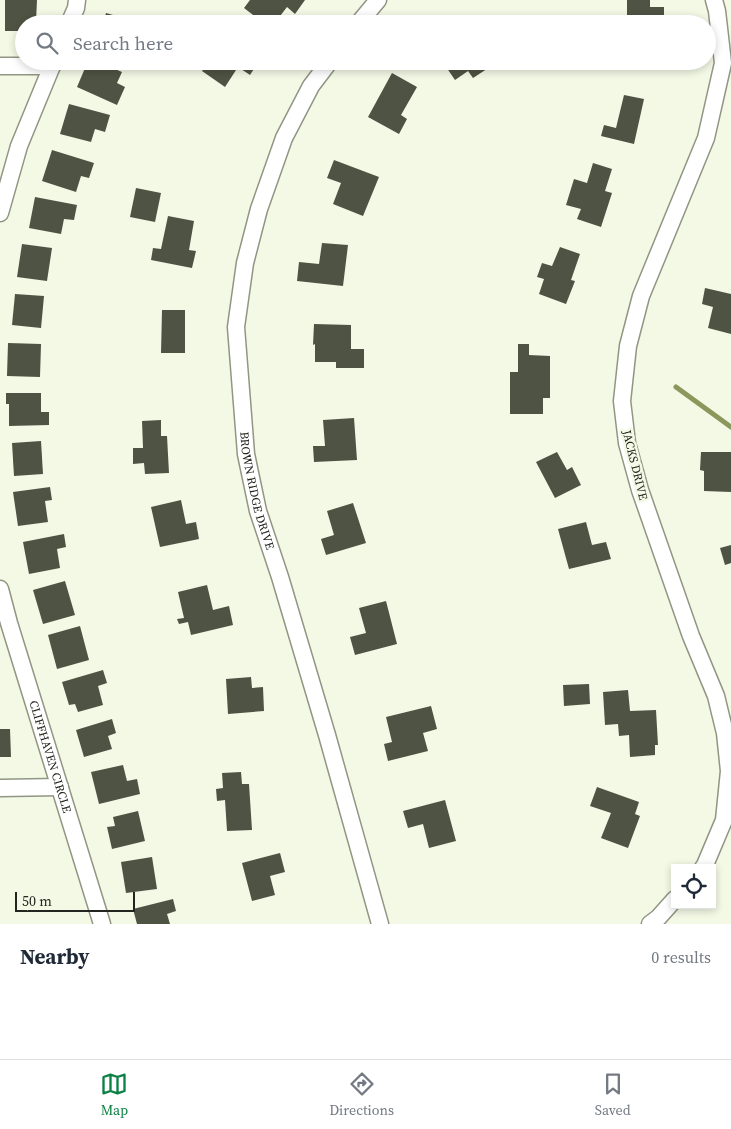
<!DOCTYPE html>
<html lang="en">
<head>
<meta charset="utf-8">
<style>
	body { margin:0; font-family:"Source Serif 4",serif; background:#f6f6f7; color:#1f2937 }
	.controls { position:absolute; right:15px; bottom:15px; display:grid; overflow:hidden; border-radius:0px; box-shadow:0 2px 8px #0003 }
	.controls button { width:45px; height:45px; display:grid; place-items:center; padding:0; border:0; border-bottom:1px solid #e0e1e3; background:#fff; color:#1f2937; font:25px sans-serif }
	.scale { position:absolute; left:15px; bottom:12px; width:120px; box-sizing:border-box; padding-left:5px; border:2px solid #23251e; border-top:0; font-size:14px; line-height:18px; white-space:nowrap; color:#23251e; -webkit-text-stroke:4px #f4f9e6; paint-order:stroke }
	.list { margin:0; padding:0; list-style:none }
	h2 { display:flex; justify-content:space-between; align-items:center; height:65px; margin:0; padding:0 20px; font-size:21px }
	h2 small { font-size:16px; font-weight:400; color:#747a83 }
	.icon { flex:none; width:28px; height:28px; fill:none; stroke:currentColor; stroke-width:2; stroke-linecap:round; stroke-linejoin:round }
	.map { position:relative; flex:none; width:731px; height:924px; overflow:hidden }
	.search { position:absolute; background:#fff; box-shadow:0 2px 8px #0003; left:15px; right:15px; top:15px; height:55px; display:flex; align-items:center; gap:12px; box-sizing:border-box; padding:0 18px; border-radius:28px; color:#747a83; font-size:19px }
	.sheet { height:135px; background:#fff }
	nav { display:flex; justify-content:space-around; align-items:center; box-sizing:border-box; height:70px; border-top:1px solid #e0e1e3; background:#fff; font-size:14px; color:#747a83 }
	nav a { display:grid; justify-items:center; gap:2px }
	nav .on { color:#0b8043 }
	.map>svg:first-child { display:block }
</style>
</head>
<body>
<div class="map">
<svg width="731" height="924" viewBox="0 0 731 924">
	<rect width="100%" height="100%" fill="#f4f9e6"/>
	<g fill="none" stroke-linecap="round" stroke-linejoin="round">
		<polyline stroke="#8a985b" stroke-width="5" points="676,387 731,427"/>
	</g>
	<g fill="#4f5343">
		<polygon points="5,0 37,0 36,22 26,22 26,24 24,24 24,31 5,31"/>
		<polygon points="250,0 305,0 295,14 287,7 274,24 265,24 244,8"/>
		<polygon points="627,0 650,0 650,7 664,7 664,24 627,24"/>
		<polygon points="106,13 138,22 137,24 103,24"/>
		<polygon points="88,61 96,61 122,72 117,83 125,87 117,105 77,87"/>
		<polygon points="208,61 259,61 250,75 238,67 225,87 202,71"/>
		<polygon points="442,61 490,61 493,65 473,78 468,71 455,80"/>
		<polygon points="392,73 417,87 401,115 407,119 399,134 368,117"/>
		<polygon points="624,95 644,99 634,144 601,136 604,125 616,128"/>
		<polygon points="69,104 110,115 105,132 95,129 91,142 60,134"/>
		<polygon points="52,150 94,163 89,178 81,176 76,192 42,181"/>
		<polygon points="334,160 379,177 363,216 333,204 341,183 327,178"/>
		<polygon points="593,163 612,169 605,191 612,193 601,227 577,219 581,209 566,205 574,179 587,183"/>
		<polygon points="136,188 161,193 155,222 130,217"/>
		<polygon points="35,197 77,205 74,220 64,219 61,234 29,228"/>
		<polygon points="168,216 194,221 189,250 196,251 192,268 151,260 153,248 161,249"/>
		<polygon points="322,243 348,245 343,286 297,281 299,262 319,264"/>
		<polygon points="22,244 52,248 47,281 17,277"/>
		<polygon points="560,247 580,254 571,280 575,281 566,304 539,294 544,279 537,277 542,263 552,266"/>
		<polygon points="705,288 731,294 731,334 708,328 713,307 702,304"/>
		<polygon points="15,294 44,296 41,328 12,325"/>
		<polygon points="162,310 185,310 185,353 161,353"/>
		<polygon points="314,324 351,325 351,349 364,349 364,368 336,368 336,362 315,362 315,344 313,345"/>
		<polygon points="8,343 41,344 40,377 7,376"/>
		<polygon points="518,344 529,344 529,355 550,356 550,398 543,398 543,414 510,414 510,372 518,372"/>
		<polygon points="6,393 41,393 41,412 49,412 49,425 9,426 9,404 6,404"/>
		<polygon points="354,418 357,460 314,462 313,446 325,446 323,420"/>
		<polygon points="161,420 161,436 167,436 169,473 145,474 144,463 133,464 133,448 143,448 142,421"/>
		<polygon points="41,441 43,474 14,476 12,443"/>
		<polygon points="557,452 567,470 572,467 581,485 555,498 536,462"/>
		<polygon points="701,452 731,452 731,492 704,491 704,471 700,470"/>
		<polygon points="50,487 52,500 45,501 48,522 18,526 13,492"/>
		<polygon points="181,500 186,524 196,522 199,539 160,547 151,507"/>
		<polygon points="353,503 366,543 326,555 321,539 334,535 327,511"/>
		<polygon points="586,522 592,545 606,542 611,559 569,569 558,529"/>
		<polygon points="64,534 66,547 57,549 60,568 29,574 23,542"/>
		<polygon points="731,545 731,563 725,565 720,548"/>
		<polygon points="65,581 75,615 43,624 33,590"/>
		<polygon points="207,585 213,610 229,606 233,625 191,635 188,622 179,624 177,619 184,618 178,592"/>
		<polygon points="386,601 397,644 355,655 350,637 366,633 359,608"/>
		<polygon points="80,626 89,660 57,669 48,635"/>
		<polygon points="103,670 107,683 98,686 103,705 78,712 75,704 69,705 62,682"/>
		<polygon points="251,677 252,688 263,687 264,711 228,714 226,679"/>
		<polygon points="589,684 590,704 564,706 563,685"/>
		<polygon points="628,690 630,711 656,710 658,745 655,745 655,755 630,757 629,735 619,736 618,724 605,725 603,692"/>
		<polygon points="431,706 437,729 423,733 428,751 388,761 384,744 392,742 386,717"/>
		<polygon points="112,719 116,733 108,736 112,749 84,757 76,730"/>
		<polygon points="0,729 10,729 11,757 0,757"/>
		<polygon points="123,765 127,781 137,779 140,794 99,804 91,772"/>
		<polygon points="241,772 242,784 249,784 252,830 227,831 225,800 217,801 216,789 223,788 222,773"/>
		<polygon points="597,787 639,802 635,814 640,816 628,848 601,838 611,813 590,806"/>
		<polygon points="445,800 456,841 429,848 423,824 408,828 403,811"/>
		<polygon points="138,811 145,841 112,849 107,827 115,826 113,817"/>
		<polygon points="280,853 285,872 270,876 275,895 252,901 242,863"/>
		<polygon points="152,857 157,889 126,893 121,862"/>
		<polygon points="173,899 176,911 167,914 170,924 137,924 133,909"/>
	</g>
	<g fill="none" stroke-linecap="round" stroke-linejoin="round">
		<defs>
			<g id="street">
				<polyline points="69,24 76,8 77,0"/>
				<polyline points="358,24 378,0"/>
				<path id="s1" d="M330 61 311 86 284 138 259 209 245 263 236 327 246 454 258 511 280 577 327 735 380 924"/>
				<polyline points="0,66 52,66"/>
				<polyline points="0,213 19,146 54,61"/>
				<path id="s2" d="M0 589 9 623 102 924"/>
				<polyline points="0,788 60,787"/>
				<polyline points="703,868 705,865 724,820 729,771 725,733 716,696 691,636 640,490 627,443 622,401 628,346 641,296 706,138 723,63 717,11 714,0"/>
				<polyline points="650,924 658,918 675,899"/>
			</g>
		</defs>
		<use href="#street" stroke="#919583" stroke-width="19"/>
		<use href="#street" stroke="#fff" stroke-width="16"/>
	</g>
	<g text-anchor="middle" stroke-width="5" stroke-linejoin="round" paint-order="stroke">
		<g font-size="12" fill="#23251e" stroke="#f4f9e6">
			<text transform="translate(635 465) rotate(76)" y="4">JACKS DRIVE</text>
			<text dy="4" stroke="none"><textPath href="#s1" startOffset="451">BROWN RIDGE DRIVE</textPath></text>
			<text dy="4" stroke="none"><textPath href="#s2" startOffset="175">CLIFFHAVEN CIRCLE</textPath></text>
		</g>
	</g>
</svg>
<div class="controls">
<button><svg class="icon" aria-label="locate" viewBox="0 0 24 24"><circle cx="12" cy="12" r="6"/><path d="M12 2v4M12 18v4M2 12h4M18 12h4"/></svg></button>
</div>
<div class="scale">50 m</div>
<div class="search"><svg class="icon" aria-label="search" viewBox="0 0 24 24"><circle cx="10" cy="10" r="6"/><path d="M15 15l6 6"/></svg>Search here</div>
</div>
<section class="sheet">
<h2>Nearby<small>0 results</small></h2>
<ul class="list">
</ul>
</section>
<nav>
<a class="on"><svg class="icon" aria-label="map" viewBox="0 0 24 24"><path d="M3 6l6-2 6 2 6-2v14l-6 2-6-2-6 2zM9 4v14M15 6v14"/></svg>Map</a>
<a><svg class="icon" aria-label="directions" viewBox="0 0 24 24"><path d="M12 3l9 9-9 9-9-9zM9 14v-3h6M13 9l2 2-2 2"/></svg>Directions</a>
<a><svg class="icon" aria-label="saved" viewBox="0 0 24 24"><path d="M7 4h10v16l-5-4-5 4z"/></svg>Saved</a>
</nav>
</body>
</html>
